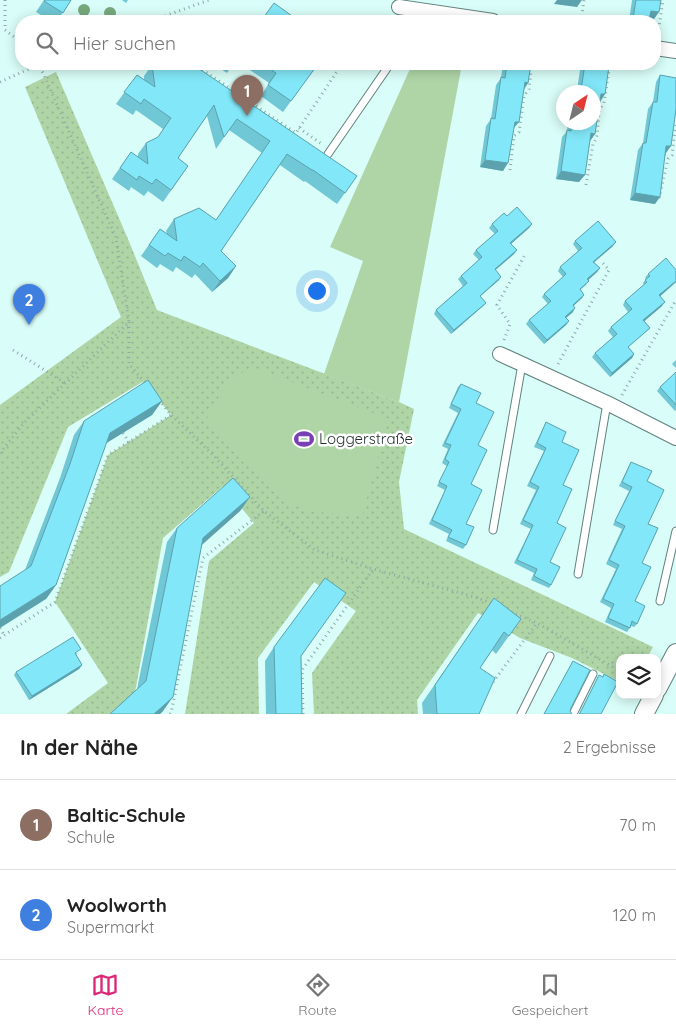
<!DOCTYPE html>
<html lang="de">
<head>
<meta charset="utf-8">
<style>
	body { margin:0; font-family:Quicksand,sans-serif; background:#f2f2f2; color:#222 }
	.controls { position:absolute; right:15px; bottom:15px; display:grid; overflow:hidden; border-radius:10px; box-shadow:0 2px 12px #0003 }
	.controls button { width:45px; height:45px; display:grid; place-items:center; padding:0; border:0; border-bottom:1px solid #e0e0e0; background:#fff; color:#222; font:25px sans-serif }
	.compass { position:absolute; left:556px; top:85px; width:45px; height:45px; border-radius:50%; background:#fff; box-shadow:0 2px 12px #0003; rotate:35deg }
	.you { position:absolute; left:316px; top:290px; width:18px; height:18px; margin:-12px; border:4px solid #fff; border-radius:50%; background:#1a73e8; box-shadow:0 0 0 8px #1a73e833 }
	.badge { display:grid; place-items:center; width:32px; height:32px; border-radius:50%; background:#db2777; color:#fff; font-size:16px; font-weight:700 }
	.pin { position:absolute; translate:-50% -41px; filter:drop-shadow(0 1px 2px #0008) }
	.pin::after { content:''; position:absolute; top:26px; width:18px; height:15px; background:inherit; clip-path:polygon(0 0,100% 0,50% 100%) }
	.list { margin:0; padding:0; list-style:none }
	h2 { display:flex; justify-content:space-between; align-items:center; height:65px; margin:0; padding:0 20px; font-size:21px }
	h2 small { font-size:16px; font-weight:400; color:#767676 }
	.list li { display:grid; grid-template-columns:32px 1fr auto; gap:15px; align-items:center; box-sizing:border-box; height:90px; padding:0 20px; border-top:1px solid #e0e0e0 }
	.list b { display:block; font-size:19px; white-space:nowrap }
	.list p { margin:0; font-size:16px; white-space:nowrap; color:#767676 }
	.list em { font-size:16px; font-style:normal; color:#767676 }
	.icon { flex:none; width:28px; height:28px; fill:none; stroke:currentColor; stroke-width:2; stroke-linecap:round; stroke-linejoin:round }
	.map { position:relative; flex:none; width:676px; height:714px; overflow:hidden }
	.search { position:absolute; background:#fff; box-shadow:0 2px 12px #0003; left:15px; right:15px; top:15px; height:55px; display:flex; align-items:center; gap:12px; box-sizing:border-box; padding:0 18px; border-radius:20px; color:#767676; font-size:19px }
	.sheet { height:245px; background:#fff }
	nav { display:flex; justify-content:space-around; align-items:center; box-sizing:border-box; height:70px; border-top:1px solid #e0e0e0; background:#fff; font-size:14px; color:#767676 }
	nav a { display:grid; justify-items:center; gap:2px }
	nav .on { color:#db2777 }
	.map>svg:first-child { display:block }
</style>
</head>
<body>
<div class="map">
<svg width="676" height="714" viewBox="0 0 676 714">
	<defs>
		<pattern id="grass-dots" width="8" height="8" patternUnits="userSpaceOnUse" patternTransform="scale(1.25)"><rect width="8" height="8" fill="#afd5a7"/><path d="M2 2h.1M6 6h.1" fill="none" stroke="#96b790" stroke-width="1.8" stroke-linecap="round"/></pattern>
	</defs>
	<rect width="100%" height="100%" fill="#d9fdf8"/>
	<polygon fill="url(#grass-dots)" points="56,72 128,239 157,310 399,402 414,409 399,482 404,529 653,647 647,658 620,658 620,682 572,658 520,638 478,613 417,700 418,714 314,714 312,673 356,611 314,582 258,658 259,714 185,714 209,561 254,523 223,486 163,538 134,698 112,714 66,714 108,683 55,602 108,455 171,415 144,381 68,427 9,572 0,577 0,405 121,317 25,87"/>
	<g fill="#afd5a7">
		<polygon points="416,64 462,64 399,402 324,374 363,261 330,247 409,71"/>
		<polygon points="252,367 389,419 362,516 307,511 284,500 239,458 207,418 228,381"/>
	</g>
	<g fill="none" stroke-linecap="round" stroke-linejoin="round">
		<defs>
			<g id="service">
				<polyline points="328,154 390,64"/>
				<polyline points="493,530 522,364"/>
				<polyline points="578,574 607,403"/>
				<polyline points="660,601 676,531"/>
				<polyline points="521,714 550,656"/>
				<polyline points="573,714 593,674"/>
			</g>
			<g id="minor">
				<polyline points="399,7 493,21"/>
				<polyline points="655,48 676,51"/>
				<polyline points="500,354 607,403 676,438"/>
			</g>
			<g id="tertiary">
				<polyline points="657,689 676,653"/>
				<polyline points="644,714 654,695"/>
			</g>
		</defs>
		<use href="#service" stroke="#61827e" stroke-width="9"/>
		<use href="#minor" stroke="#61827e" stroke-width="16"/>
		<use href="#tertiary" stroke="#61827e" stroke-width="20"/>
		<g stroke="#8faaa6" stroke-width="3" stroke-dasharray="1 4" stroke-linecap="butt">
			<polyline points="5,0 5,30 21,42"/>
			<polyline points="151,21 209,0"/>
			<polyline points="381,21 388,16"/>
			<polyline points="581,21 584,0"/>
			<polyline points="658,34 663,0"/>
			<polyline points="194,64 296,133 342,64"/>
			<polyline points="0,82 40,64"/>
			<polyline points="299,128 323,145"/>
			<polyline points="510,170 514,136 519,132 524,96 529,89 532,64"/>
			<path d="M586 185 593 144C602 133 594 114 604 103L610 64"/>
			<polyline points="659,198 668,159 672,155 676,122"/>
			<polyline points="129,322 129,364 146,384"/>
			<polyline points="504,340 510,324 497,305 526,253"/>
			<polyline points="13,350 65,383"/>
			<polyline points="558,364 609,270 601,261"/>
			<polyline points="622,395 676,300"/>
			<polyline points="159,400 171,415 212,454 264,511 315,550 373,569 475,597 493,604"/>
			<polyline points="123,433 129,442"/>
			<polyline points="0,453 24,423 129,322 116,238 39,64"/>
			<polyline points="511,612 537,623 620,671"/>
			<polyline points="0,628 4,635"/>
			<polyline points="0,638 55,602 108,455 171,415"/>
			<polyline points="493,682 537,623"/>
			<polyline points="170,714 171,713 203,558 264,511"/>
			<polyline points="303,714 302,670 373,569"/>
		</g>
		<use href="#service" stroke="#fff" stroke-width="7"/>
		<use href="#minor" stroke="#fff" stroke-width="14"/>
		<use href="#tertiary" stroke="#fff" stroke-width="18"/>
	</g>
	<g fill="#77a97d">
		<circle cx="84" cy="10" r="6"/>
		<circle cx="110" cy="13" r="6"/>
	</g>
	<g fill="#70c7d5">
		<polygon points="44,0 71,0 57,21 51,21 36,12"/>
		<polygon points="122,0 128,0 126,3"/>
		<polygon points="632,0 661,0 654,19 650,18 649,21 629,21"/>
		<polygon points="213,64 233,64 227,73"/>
		<polygon points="241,64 318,64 283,112 261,96 269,83"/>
		<polygon points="503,64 531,64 528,83 524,90 503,171 480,167 486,126 491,119 496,85 501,78"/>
		<polygon points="584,64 592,64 600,102 595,134 590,141 579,182 556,179 562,137 567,131 568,122 594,122 594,92 575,92 577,90 580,70"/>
		<polygon points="152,65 357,176 337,204 305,181 304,182 280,165 221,251 236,266 228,278 212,292 195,274 192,278 176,267 173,272 160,264 157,268 141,256 160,229 167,234 166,231 174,219 216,220 262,153 229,130 216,149 207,116 178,158 188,166 163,202 148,191 144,196 131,187 129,191 112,179 131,152 138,157 138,154 146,143 158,137 163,129 136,110 133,115 116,104 137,75 144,80 144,76"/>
		<polygon points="660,75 676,78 676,113 666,153 655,204 630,200 638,150 643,143 648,109 653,102 656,82"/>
		<polygon points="507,216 532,224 529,228 511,244 517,250 514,254 495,270 499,280 480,296 486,303 483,306 451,334 434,314 436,310 463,286 458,279 461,276 479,260 473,254 476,250 495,234 489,228 492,224"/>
		<polygon points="575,241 613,246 594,262 600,268 597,272 588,280 586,285 580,290 584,295 582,298 573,306 573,312 566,318 569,321 566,325 544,344 526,324 529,320 548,304 542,297 544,294 563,277 558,271 560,267 578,251 573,244"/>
		<polygon points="676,270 676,282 660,296 662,306 644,321 650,328 647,331 628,347 634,354 632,358 610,377 592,357 595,353 613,337 608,331 611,327 628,312 623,305 625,301 644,285 643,283 646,279 645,278 648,274"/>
		<polygon points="676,360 676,368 672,364"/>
		<polygon points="676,372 676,410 675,411 657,391 660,387"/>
		<polygon points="461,384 476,403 478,445 471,484 466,524 466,545 463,549 446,541 449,534 429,524 445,490 437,486 447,466 442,463 448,449 442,446 458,413 449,408 458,387"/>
		<polygon points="162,401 152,415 106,443 56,585 46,599 25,570 60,478 74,435 84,421"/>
		<polygon points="546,422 562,442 563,485 550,562 551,585 549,588 531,580 534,573 514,563 531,529 520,524 536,490 527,486 544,451 534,447 544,426"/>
		<polygon points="631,462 647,481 648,524 635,601 637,624 634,627 631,626 627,632 605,622 611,608 600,602 616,569 606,564 622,529 613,525 629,491 619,486"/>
		<polygon points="250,497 240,511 202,544 163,711 160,714 110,714 137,689 167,542 177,528"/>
		<polygon points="482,616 521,619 496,654 492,650 480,668 479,714 423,714 422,703"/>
		<polygon points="274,647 301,657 302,714 266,714 265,661"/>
		<polygon points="78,653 76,655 82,665 79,669 29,700 14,675 16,672"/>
		<polygon points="573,661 570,711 572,714 544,714"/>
		<polygon points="599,675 601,714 579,714 597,679"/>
	</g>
	<g fill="#5ba2ae">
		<polygon points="557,0 582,0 577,7 554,4"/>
		<polygon points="651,11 659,12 654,19 646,18"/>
		<polygon points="633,18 649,20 649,21 631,21"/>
		<polygon points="525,82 528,83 523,90"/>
		<polygon points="601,94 605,94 600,102"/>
		<polygon points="515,122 519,122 513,129"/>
		<polygon points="591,133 595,134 590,141"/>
		<polygon points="666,146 671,146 666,153"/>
		<polygon points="485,160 508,163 503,171 480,167"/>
		<polygon points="561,171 585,175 579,182 556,179"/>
		<polygon points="635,193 660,197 655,204 630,200"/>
		<polygon points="532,224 529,228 507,247 510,243"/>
		<polygon points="616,242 613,246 591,265 593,262"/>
		<polygon points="517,250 514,254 492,273 495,269"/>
		<polygon points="236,266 228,278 212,292 220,281"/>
		<polygon points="600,268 597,272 585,283 587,279"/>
		<polygon points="501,277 499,280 477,299 480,296"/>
		<polygon points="676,281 676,282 657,299 659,295"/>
		<polygon points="584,295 582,298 570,309 573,305"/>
		<polygon points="665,302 662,306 641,324 643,320"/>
		<polygon points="486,303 483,306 451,334 454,330"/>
		<polygon points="575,308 573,312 562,321 565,317"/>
		<polygon points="569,321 566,325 544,344 547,340"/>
		<polygon points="634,354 632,358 610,377 612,373"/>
		<polygon points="162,401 152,415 100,447 110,433"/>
		<polygon points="250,497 240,511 194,552 203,538"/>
		<polygon points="56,585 46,599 0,628 0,620"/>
		<polygon points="82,665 79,669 29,700 32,696"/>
		<polygon points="173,697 163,711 160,714 154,714"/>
	</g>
	<g fill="#82e7f8" stroke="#5ba2ae">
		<polygon points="45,0 71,0 63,13 44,1"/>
		<polygon points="636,0 661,0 659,12 651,11 649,20 633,18"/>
		<polygon points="274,3 299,21 261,21"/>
		<polygon points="154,64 192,64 357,176 345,193 313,170 312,170 287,154 221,251 236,266 220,281 203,263 200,267 184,256 181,261 168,253 165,256 149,245 160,229 177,241 174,219 199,208 216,220 270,141 237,119 224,137 214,105 178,158 188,166 171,190 156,179 152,184 139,176 137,180 120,168 131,152 148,164 146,143 158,137 171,118 144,99 141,104 124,92 137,75 155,87 152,65"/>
		<polygon points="263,64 318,64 291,101 268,85 276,73"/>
		<polygon points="507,64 531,64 528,83 525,82 519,122 515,122 508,163 485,160 491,118 495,119 501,77 505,78"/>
		<polygon points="585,64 592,64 609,66 605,94 601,94 595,134 591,133 585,175 561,171 567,130 571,131 572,122 594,122 594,92 577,92 577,89 581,90"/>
		<polygon points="660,75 676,78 676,109 671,146 666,146 660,197 635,193 643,143 646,143 653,102 657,102"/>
		<polygon points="517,207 532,224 510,243 517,250 495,269 501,277 480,296 486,303 454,330 436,310 467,283 461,276 482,257 476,250 498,231 492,224 504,213 507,216"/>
		<polygon points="598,221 616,242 593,262 600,268 587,279 589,281 580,289 584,295 573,305 575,308 565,317 569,321 547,340 529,320 551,301 544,294 566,274 560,267 582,248 575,241"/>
		<polygon points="666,258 676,270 676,281 659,295 665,302 643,320 650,328 628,347 634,354 612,373 595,353 617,334 611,327 632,309 625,301 647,282 645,280 650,276 648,274"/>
		<polygon points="676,372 676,405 660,387"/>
		<polygon points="148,380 162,401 110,433 56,585 0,620 0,586 31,566 70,464 84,421"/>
		<polygon points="461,384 481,393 476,403 494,412 478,445 487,450 471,484 482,490 466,524 474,527 466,545 448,537 452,530 432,520 447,486 439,482 449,462 445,459 451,445 445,443 461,409 451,404"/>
		<polygon points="546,422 566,432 562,442 579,450 563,485 572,489 557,523 566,528 550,562 560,567 551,585 534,576 537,569 517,560 533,525 523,520 539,487 530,482 546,448 537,443"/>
		<polygon points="631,462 652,471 647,481 664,490 648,524 658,528 642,563 651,567 635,601 645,606 637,624 632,621 630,628 608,618 614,604 603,599 619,565 609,560 625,526 615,521 632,487 622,482"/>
		<polygon points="233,478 250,497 203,538 173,697 154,714 110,714 146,681 177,528"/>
		<polygon points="325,578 346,593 301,656 302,714 276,714 274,647"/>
		<polygon points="494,598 521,619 509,636 504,632 480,668 495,678 479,714 437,714 435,685"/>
		<polygon points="73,637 81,649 75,653 82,665 32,696 16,672"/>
		<polygon points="573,661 590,670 571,708 570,711 572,714 544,714"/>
		<polygon points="604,674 618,682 601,714 579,714 580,713 599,675 603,677"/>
	</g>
	<defs>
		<symbol id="stadium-bare" viewBox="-9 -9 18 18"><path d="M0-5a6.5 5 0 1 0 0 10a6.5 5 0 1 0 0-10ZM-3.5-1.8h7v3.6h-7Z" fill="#793fb5" stroke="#fff" stroke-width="2.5" paint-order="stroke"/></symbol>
	</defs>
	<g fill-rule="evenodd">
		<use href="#stadium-bare" x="290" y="425" width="28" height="28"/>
	</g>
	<g text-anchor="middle" stroke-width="5" stroke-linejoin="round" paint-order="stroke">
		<g font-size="15" fill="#1f2d2b" stroke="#fff" text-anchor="start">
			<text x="319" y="444">Loggerstraße</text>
		</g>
	</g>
</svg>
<div class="controls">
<button><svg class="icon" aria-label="layers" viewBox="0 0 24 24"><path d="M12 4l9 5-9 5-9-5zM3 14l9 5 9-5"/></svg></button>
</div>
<svg class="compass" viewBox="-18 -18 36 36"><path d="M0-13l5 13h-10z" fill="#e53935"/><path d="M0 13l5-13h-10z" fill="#767676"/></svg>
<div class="you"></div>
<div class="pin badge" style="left:247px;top:116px;background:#8d6e63">1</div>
<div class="pin badge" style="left:29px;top:325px;background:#3f7fe0">2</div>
<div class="search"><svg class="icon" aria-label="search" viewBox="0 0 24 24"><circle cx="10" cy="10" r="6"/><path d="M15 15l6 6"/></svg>Hier suchen</div>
</div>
<section class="sheet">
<h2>In der Nähe<small>2 Ergebnisse</small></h2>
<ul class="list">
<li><span class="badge" style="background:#8d6e63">1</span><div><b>Baltic-Schule</b><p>Schule</p></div><em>70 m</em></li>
<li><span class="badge" style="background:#3f7fe0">2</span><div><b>Woolworth</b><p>Supermarkt</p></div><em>120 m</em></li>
</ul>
</section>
<nav>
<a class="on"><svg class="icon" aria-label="map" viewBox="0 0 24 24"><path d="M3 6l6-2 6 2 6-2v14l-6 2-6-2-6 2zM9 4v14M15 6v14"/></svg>Karte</a>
<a><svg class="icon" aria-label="directions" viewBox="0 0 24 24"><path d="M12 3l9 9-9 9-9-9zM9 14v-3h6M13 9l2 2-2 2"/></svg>Route</a>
<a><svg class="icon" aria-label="saved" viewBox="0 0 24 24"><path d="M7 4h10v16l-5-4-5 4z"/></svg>Gespeichert</a>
</nav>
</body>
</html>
